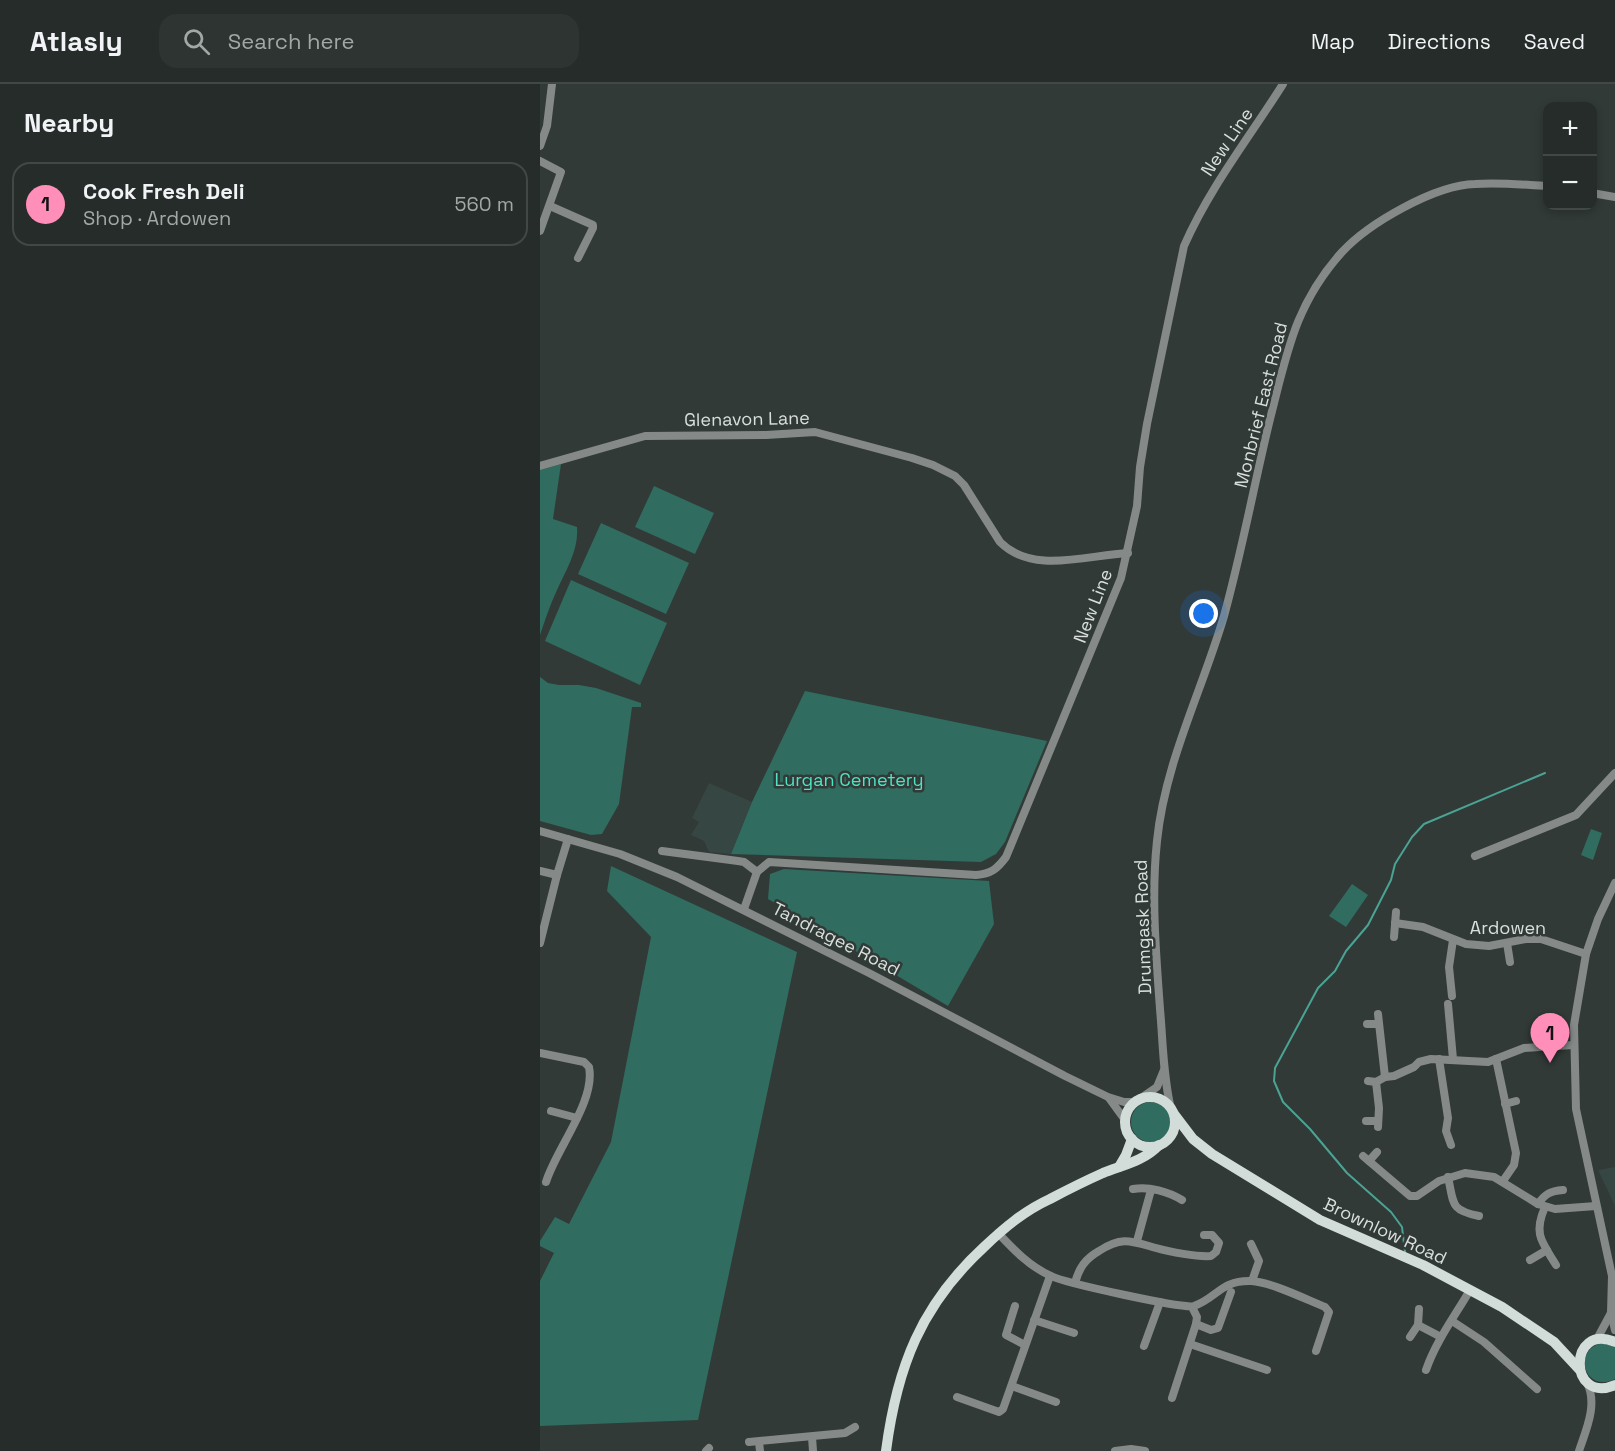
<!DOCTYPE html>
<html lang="en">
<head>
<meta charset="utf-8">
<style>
	body { margin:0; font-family:"Space Grotesk",sans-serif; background:#2d3431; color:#f1f3f6 }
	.controls { position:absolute; right:18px; top:18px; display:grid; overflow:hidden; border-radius:12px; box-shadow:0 3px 9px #0003 }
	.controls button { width:54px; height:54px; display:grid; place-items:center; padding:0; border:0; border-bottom:2px solid #424846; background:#252c29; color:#f1f3f6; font:30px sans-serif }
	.you { position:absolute; left:664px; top:530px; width:21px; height:21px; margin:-15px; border:4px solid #fff; border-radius:50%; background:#1a73e8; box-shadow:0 0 0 9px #1a73e833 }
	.badge { display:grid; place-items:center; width:39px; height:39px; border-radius:50%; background:#ff8eb9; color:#111; font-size:20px; font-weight:700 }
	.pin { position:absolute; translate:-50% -50px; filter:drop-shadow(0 2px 3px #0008) }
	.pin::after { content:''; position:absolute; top:32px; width:21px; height:18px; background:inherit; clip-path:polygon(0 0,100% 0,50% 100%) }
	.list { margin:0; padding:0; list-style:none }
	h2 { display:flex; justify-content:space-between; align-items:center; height:78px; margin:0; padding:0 24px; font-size:26px }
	h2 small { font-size:20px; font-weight:400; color:#a3a7a8 }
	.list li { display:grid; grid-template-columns:39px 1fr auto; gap:18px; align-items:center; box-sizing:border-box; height:84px; margin:0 12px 12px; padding:0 12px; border:2px solid #424846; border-radius:18px }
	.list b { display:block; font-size:22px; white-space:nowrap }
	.list p { margin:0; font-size:20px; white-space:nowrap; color:#a3a7a8 }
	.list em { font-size:20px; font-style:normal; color:#a3a7a8 }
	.icon { flex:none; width:33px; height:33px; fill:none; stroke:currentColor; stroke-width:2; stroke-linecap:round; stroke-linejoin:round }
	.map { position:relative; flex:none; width:1075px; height:1367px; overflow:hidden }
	header { display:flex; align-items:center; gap:36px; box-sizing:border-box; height:84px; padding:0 30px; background:#252c29; border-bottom:2px solid #424846 }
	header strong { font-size:28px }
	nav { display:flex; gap:33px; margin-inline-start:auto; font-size:21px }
	.search { width:420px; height:54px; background:#2d3431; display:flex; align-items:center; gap:15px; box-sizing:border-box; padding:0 21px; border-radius:18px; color:#a3a7a8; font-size:22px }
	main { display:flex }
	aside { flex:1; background:#252c29 }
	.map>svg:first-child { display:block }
</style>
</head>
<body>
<header>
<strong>Atlasly</strong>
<div class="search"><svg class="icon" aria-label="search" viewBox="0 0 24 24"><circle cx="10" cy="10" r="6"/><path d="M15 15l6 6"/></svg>Search here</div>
<nav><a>Map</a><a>Directions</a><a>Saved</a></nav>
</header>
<main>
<aside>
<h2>Nearby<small></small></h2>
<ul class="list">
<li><span class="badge">1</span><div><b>Cook Fresh Deli</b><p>Shop · Ardowen</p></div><em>560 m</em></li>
</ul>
</aside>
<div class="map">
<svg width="1075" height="1367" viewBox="0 0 1075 1367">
	<rect width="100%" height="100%" fill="#313a37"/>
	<g fill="#364642">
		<polygon points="169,699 212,718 191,770 169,768 164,757 151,751 159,738 152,734"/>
		<polygon points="1075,1083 1075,1122 1058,1086"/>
	</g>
	<g fill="#306c5f">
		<path d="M21 380 13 435 37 443C39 466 26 486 17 506 10 521 5 536 0 551V386Z"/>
		<polygon points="114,402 174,429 155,470 95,443"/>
		<polygon points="61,439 149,479 126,530 38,490"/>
		<polygon points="31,496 127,539 100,601 5,557"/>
		<polygon points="0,593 8,599 19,601 39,601 56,604 101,619 101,623 92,623 79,720 62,750 51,751 0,737"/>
		<polygon points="265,607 507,657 465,758 456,770 441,778 191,770 212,718"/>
		<polygon points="1051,745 1062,749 1053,776 1041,771"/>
		<polygon points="71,782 257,868 158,1336 0,1342 0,1197 14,1169 0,1162 0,1157 15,1133 29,1140 71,1058 111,853 67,807"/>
		<polygon points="244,785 449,797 454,840 408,922 228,815 230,790"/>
		<polygon points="812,800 828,811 806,843 789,832"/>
		<circle cx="611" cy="1038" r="20"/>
		<path d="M1062 1259 1075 1263V1295C1045 1310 1031 1266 1062 1259Z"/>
	</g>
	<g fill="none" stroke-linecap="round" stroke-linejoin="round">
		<polyline stroke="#4aa394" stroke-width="2" points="865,1168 862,1143 851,1128 807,1089 770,1045 743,1018 734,997 735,984 778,904 795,887 806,867 828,841 851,796 855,780 872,753 884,740 1005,689"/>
		<g stroke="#858a88" stroke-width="8">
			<polyline points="0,62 7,42 12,0"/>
			<polyline points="0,77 21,88 0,147"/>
			<polyline points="1052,109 1075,113"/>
			<polyline points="10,122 53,141 53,144 38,174"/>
			<path d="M0 382 105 352 226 351 275 348 372 374 393 381 415 392 424 401 460 458C493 491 547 471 588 469"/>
			<polyline points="0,747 80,770 137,793 329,889 525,992 568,1013 584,1018 595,1018"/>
			<polyline points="122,767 198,777 204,778 217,788"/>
			<polyline points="935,772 1036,731 1075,689"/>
			<polyline points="0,787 17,791"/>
			<path d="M204 825 217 788 229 778 436 791C451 790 457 785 466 773L581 494 597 422 600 383 607 340 644 162C670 103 709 54 743 0"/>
			<polyline points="855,839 883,843 926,860 949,862 986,855 1001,855 1046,870"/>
			<polyline points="854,853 856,828"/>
			<polyline points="0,859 17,791 28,755"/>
			<polyline points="967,859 970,878"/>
			<polyline points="912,912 909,883 913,856"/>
			<polyline points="908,920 913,975"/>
			<polyline points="838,930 845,993"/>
			<polyline points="827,940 838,940"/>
			<path d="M0 969 44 978 49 983C56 1017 16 1065 6 1098"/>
			<polyline points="899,975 908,1034 906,1047 911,1061"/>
			<polyline points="956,975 976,1069 974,1081 963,1097"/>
			<polyline points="828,997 836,998 845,993 854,992 874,983 879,978 891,975 948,978 984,964 1033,961"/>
			<polyline points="836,998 839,1024 838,1043"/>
			<polyline points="569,1014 585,1036"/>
			<polyline points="601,1014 617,1003 624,986"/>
			<polyline points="965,1020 976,1017"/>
			<path d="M631 1025C623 992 623 958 620 925 616 869 611 813 617 757 625 678 662 607 684 532 702 467 714 401 730 335 747 269 755 220 802 168 829 139 895 101 935 100 959 98 984 101 1008 102"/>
			<polyline points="11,1027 37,1034"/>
			<polyline points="826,1037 838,1037"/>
			<polyline points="823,1072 870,1112 877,1112 899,1097 925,1089 954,1093 998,1120 1015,1125 1056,1122"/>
			<polyline points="829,1077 837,1068"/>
			<path d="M908 1093C914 1120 910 1126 939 1132"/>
			<path d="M593 1105C609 1102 629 1108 642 1116"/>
			<path d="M998 1120C1005 1110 1010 1107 1023 1106"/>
			<path d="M1005 1123C993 1150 1002 1158 1016 1181"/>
			<path d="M458 1149C474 1166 489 1182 511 1192 525 1199 643 1225 654 1222 677 1214 681 1196 711 1197 731 1198 765 1215 785 1223L789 1228 776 1267"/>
			<polyline points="597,1157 611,1106"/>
			<polyline points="711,1160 719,1177 712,1197"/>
			<polyline points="990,1176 1007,1166"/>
			<path d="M535 1199C539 1184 545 1175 559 1167 582 1152 591 1157 616 1164 630 1168 657 1173 671 1172L676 1168 679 1159 672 1151H664"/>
			<polyline points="475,1222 466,1251 485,1261"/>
			<polyline points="1071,1229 1075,1246"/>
			<polyline points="494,1236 534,1249"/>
			<polyline points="912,1237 944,1258 997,1305"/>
			<polyline points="656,1240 671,1246 678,1244 691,1208"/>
			<polyline points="878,1241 901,1253"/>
			<polyline points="870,1253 878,1241 879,1225"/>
			<polyline points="1057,1255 1071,1229 1072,1192 1036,1025 1034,941 1046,870 1058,835 1075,799"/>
			<polyline points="650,1260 727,1286"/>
			<polyline points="604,1262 620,1218"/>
			<path d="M886 1286C896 1257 915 1232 930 1206"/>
			<polyline points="472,1302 516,1318"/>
			<polyline points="417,1313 459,1328 463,1325 510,1192"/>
			<polyline points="632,1314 656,1240 657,1233 652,1223"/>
			<polyline points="272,1353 273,1367"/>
			<polyline points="209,1358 305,1349 315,1343"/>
			<polyline points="219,1358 220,1367"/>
			<polyline points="166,1367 169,1364"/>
			<polyline points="575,1367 591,1365 605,1367"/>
			<path d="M1039 1367C1046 1346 1058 1320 1047 1299"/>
		</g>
		<g stroke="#d2dcd9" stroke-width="10">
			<circle cx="610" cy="1038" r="25"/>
			<polyline points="634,1030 653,1055 672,1070 780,1136 883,1181 962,1223 1014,1258 1039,1285"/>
			<polyline points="579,1083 586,1071 592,1055"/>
			<path d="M1075 1258C1028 1238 1028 1321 1075 1301"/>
			<path d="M346 1367C357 1283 381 1221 444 1163 464 1144 484 1127 510 1115 527 1106 545 1097 563 1089 583 1081 604 1077 619 1061"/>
		</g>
	</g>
	<g text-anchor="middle" stroke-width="5" stroke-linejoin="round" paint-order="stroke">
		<g font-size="18" fill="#d9dfdd" stroke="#313a37">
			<text transform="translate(687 58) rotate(-56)" y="6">New Line</text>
			<text transform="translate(721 321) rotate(-76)" y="6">Monbrief East Road</text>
			<text transform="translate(207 335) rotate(-1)" y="6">Glenavon Lane</text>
			<text transform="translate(553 522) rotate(-69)" y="6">New Line</text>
			<text transform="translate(603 843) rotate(-92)" y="6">Drumgask Road</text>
			<text x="968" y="850">Ardowen</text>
			<text transform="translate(296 855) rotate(27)" y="6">Tandragee Road</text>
			<text transform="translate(845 1147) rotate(25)" y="6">Brownlow Road</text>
		</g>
		<g font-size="18" fill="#4ee3c5" stroke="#313a37">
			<text x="309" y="702">Lurgan Cemetery</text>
		</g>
	</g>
</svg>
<div class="controls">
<button>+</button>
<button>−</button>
</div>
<div class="you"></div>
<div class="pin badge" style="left:1010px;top:979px">1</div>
</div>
</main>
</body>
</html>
